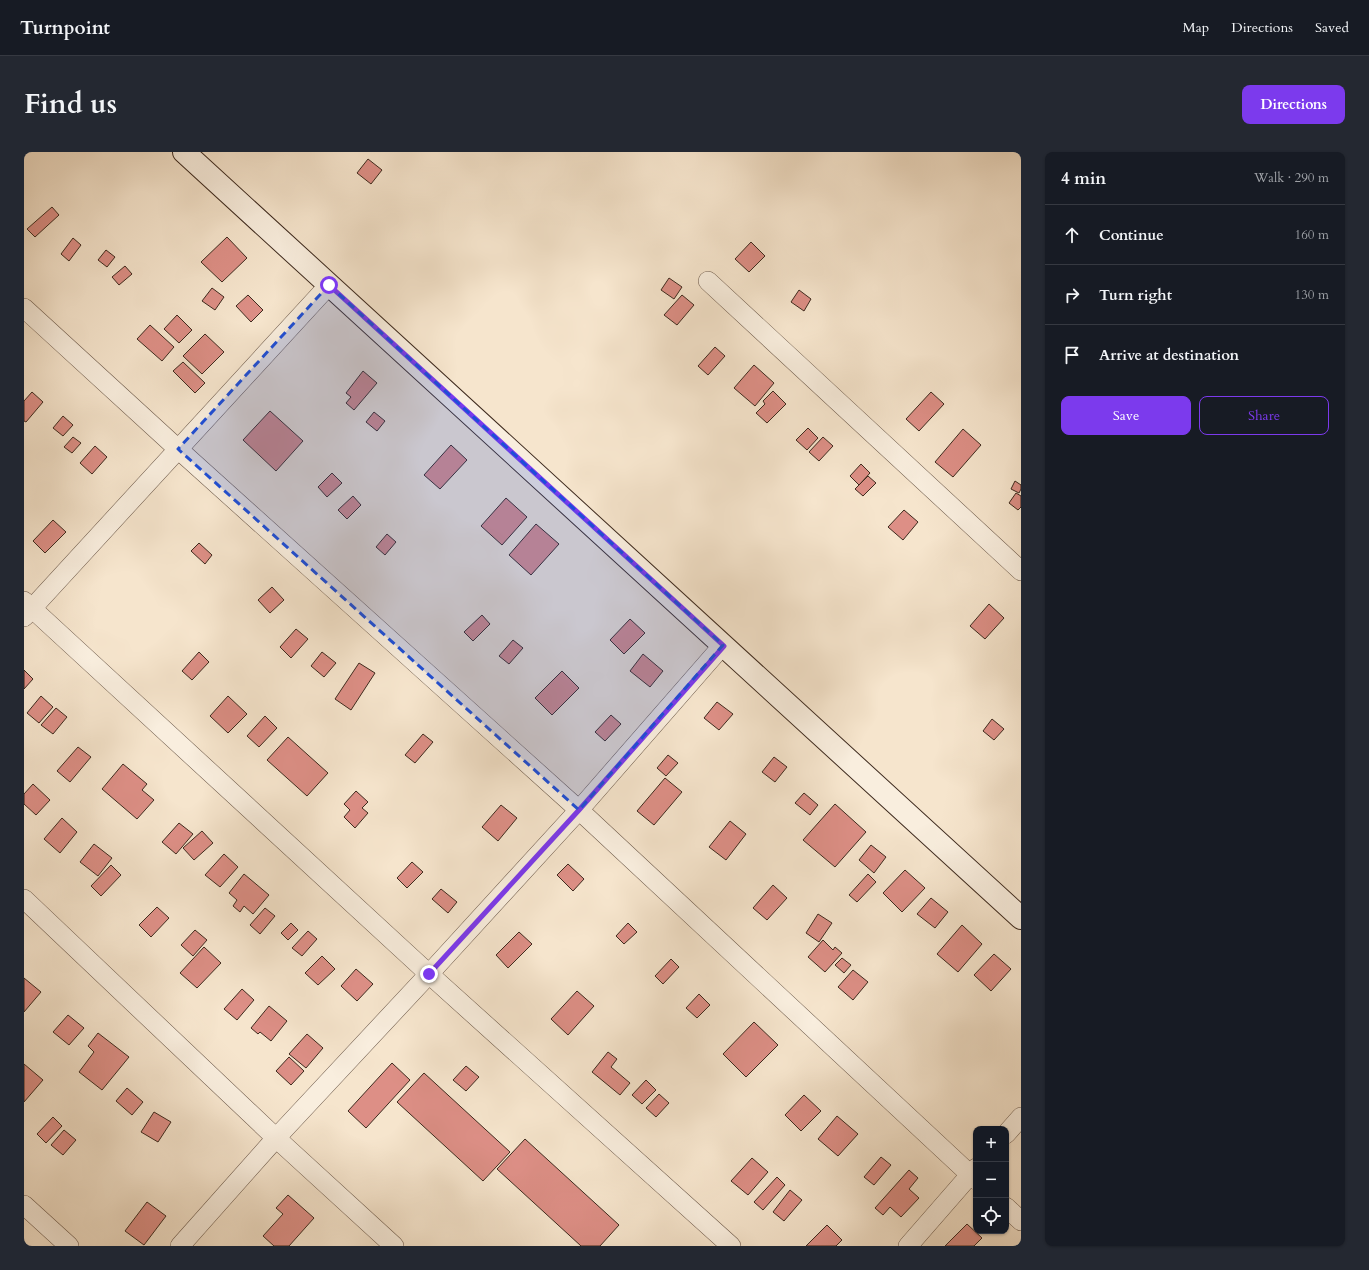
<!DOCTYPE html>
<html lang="en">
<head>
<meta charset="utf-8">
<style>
	body { margin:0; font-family:Cardo,serif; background:#242831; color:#f1f3f6 }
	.controls { position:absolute; right:12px; bottom:12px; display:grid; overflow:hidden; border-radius:8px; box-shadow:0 1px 3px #0004 }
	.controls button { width:36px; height:36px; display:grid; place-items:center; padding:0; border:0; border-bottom:1px solid #363941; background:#171b24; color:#f1f3f6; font:20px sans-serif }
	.stop { position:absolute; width:12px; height:12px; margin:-9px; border:3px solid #7c3aed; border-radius:50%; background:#fff }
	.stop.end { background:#7c3aed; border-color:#fff; box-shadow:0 1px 4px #0008 }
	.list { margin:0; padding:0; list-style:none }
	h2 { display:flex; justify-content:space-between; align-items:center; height:52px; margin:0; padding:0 16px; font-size:17px }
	h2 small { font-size:13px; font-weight:400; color:#9ea1a6 }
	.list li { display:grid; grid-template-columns:26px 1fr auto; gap:12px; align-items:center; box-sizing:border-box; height:60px; padding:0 16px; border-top:1px solid #363941 }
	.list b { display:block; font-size:15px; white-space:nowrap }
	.list em { font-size:13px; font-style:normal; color:#9ea1a6 }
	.actions { display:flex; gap:8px; padding:12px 16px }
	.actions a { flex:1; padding:9px 0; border:1px solid #7c3aed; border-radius:8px; text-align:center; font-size:14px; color:#7c3aed }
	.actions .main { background:#7c3aed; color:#fff }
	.icon { flex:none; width:22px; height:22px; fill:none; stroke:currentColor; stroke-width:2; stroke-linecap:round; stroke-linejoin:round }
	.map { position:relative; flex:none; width:997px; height:1094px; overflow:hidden; border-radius:8px }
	header { display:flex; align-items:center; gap:24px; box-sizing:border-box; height:56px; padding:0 20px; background:#171b24; border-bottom:1px solid #363941 }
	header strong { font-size:19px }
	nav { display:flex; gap:22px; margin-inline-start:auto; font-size:14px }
	.intro { display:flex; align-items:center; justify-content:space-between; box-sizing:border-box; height:96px; padding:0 24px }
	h1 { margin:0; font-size:28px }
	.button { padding:10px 18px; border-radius:8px; background:#7c3aed; color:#fff; font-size:14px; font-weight:700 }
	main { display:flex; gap:24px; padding:0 24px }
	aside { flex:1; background:#171b24; border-radius:8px; box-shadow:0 1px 3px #0004 }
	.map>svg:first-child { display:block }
</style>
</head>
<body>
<header>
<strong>Turnpoint</strong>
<nav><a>Map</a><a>Directions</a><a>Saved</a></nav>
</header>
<div class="intro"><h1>Find us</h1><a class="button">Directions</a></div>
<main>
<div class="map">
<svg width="997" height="1094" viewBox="0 0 997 1094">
	<rect width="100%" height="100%" fill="#f6e5cd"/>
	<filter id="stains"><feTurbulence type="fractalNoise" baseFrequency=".005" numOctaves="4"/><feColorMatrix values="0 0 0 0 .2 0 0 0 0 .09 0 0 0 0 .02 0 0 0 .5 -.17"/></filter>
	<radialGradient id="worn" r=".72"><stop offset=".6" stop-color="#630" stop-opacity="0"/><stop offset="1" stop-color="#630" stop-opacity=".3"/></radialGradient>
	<g fill="#dd8f86" stroke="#3e2a1e">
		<polygon points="344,7 358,18 347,32 333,21"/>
		<polygon points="28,55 35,63 11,85 3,77"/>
		<polygon points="203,85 223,106 198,130 177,110"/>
		<polygon points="49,86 57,93 45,109 37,102"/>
		<polygon points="727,90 741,104 725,120 711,107"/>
		<polygon points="82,98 91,105 83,115 74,108"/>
		<polygon points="101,114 108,122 95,133 88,125"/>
		<polygon points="645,126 658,135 650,147 637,138"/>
		<polygon points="188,136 200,145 191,158 178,149"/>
		<polygon points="775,138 787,147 780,159 767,150"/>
		<polygon points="224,143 239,158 227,170 212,154"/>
		<polygon points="658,143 670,153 653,173 640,163"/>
		<polygon points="153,163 168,178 155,191 140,177"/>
		<polygon points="126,173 150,195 138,209 113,187"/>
		<polygon points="181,182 200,200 178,222 159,204"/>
		<polygon points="691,195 701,204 684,223 674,214"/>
		<polygon points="159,210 181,231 171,241 149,219"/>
		<polygon points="730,213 750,231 731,254 710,236"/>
		<polygon points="339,219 353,231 330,258 322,251 327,245 322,241"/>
		<polygon points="749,239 762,252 743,271 732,261 741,252 739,249"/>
		<polygon points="8,240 19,250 2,270 0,269 0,249"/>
		<polygon points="907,240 920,252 895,279 882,267"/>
		<polygon points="246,259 279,289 252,319 219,288"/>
		<polygon points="350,260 361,269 353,279 342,270"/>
		<polygon points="39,264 49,273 39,284 29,276"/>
		<polygon points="784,276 794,286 783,298 772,288"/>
		<polygon points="939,277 957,293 929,325 911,310"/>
		<polygon points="49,285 57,291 48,301 40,295"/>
		<polygon points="799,285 809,294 795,309 785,300"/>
		<polygon points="427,293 443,308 416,337 400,323"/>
		<polygon points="71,294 83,305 68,322 56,311"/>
		<polygon points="837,312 846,321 835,333 826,324"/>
		<polygon points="308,321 318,331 303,345 294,335"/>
		<polygon points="844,324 852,331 839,344 831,337"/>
		<polygon points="991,329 997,333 997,337 995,341 987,337"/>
		<polygon points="992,341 997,344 997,355 994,358 985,351"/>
		<polygon points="329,344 337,353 323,367 314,358"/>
		<polygon points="482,346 503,365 478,393 457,374"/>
		<polygon points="880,358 894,370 879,388 864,375"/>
		<polygon points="29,368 42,380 21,401 9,389"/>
		<polygon points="512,372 535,392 507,423 485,403"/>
		<polygon points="363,382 372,390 361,403 352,395"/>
		<polygon points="175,391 188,403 181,412 167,399"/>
		<polygon points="248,435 260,448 246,461 234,448"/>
		<polygon points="965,452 980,466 961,487 946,474"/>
		<polygon points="458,463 466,472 449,489 440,480"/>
		<polygon points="606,467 621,481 600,502 586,488"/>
		<polygon points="272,477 284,487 267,506 256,495"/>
		<polygon points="489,488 499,496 485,512 475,504"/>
		<polygon points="175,500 185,510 168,528 158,519"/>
		<polygon points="298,500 312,511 300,525 287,514"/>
		<polygon points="619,502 639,519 626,535 606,519"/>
		<polygon points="335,511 351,521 327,558 311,547"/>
		<polygon points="0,518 9,527 0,537"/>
		<polygon points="538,519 555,536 528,563 511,546"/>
		<polygon points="17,544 29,555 15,571 3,561"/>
		<polygon points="204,544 223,562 204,581 186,564"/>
		<polygon points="693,550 709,562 695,578 680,566"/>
		<polygon points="32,556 43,565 29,582 17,573"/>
		<polygon points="587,563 597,572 581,589 571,580"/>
		<polygon points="241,564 253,576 235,595 223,584"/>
		<polygon points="968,567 980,577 970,588 959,579"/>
		<polygon points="399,582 409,590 391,611 381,603"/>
		<polygon points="264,585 304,621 283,644 243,608"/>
		<polygon points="54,595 67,605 46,630 33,619"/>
		<polygon points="644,603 654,611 642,624 633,616"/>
		<polygon points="750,605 763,615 751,630 738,620"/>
		<polygon points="99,612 123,632 118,638 130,648 113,667 78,637"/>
		<polygon points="641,626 658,640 630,673 613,659"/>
		<polygon points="9,632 26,648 12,663 0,652 0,642"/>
		<polygon points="332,639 344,650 338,656 344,661 331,676 320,665 326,658 320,652"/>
		<polygon points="780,641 794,653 786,663 771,651"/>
		<polygon points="811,652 842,680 811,715 779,688"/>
		<polygon points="477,653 493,666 474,689 458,675"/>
		<polygon points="38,666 53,680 36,701 20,687"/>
		<polygon points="706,669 722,682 702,708 685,695"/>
		<polygon points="155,671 169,682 152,702 138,690"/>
		<polygon points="178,679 189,691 170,708 159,696"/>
		<polygon points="70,692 88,706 74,724 56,710"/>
		<polygon points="847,693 862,705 850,721 835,708"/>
		<polygon points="200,702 214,715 196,735 181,723"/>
		<polygon points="388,710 399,720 383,736 373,726"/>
		<polygon points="544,712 560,727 549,739 533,723"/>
		<polygon points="87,713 97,723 77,744 67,734"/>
		<polygon points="881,718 901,736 878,760 859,741"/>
		<polygon points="220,722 245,743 229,762 220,754 216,760 209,754 213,748 205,741"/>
		<polygon points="844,722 852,730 833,750 825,743"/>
		<polygon points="749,733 763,746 743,768 729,756"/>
		<polygon points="417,737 433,750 424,761 408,747"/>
		<polygon points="907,746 924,760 911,776 893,762"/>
		<polygon points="133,755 145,766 127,785 115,773"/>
		<polygon points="241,756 251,764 236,782 226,773"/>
		<polygon points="794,762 808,771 795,790 782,781"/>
		<polygon points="267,771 274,778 264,788 257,781"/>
		<polygon points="604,771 613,780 600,792 592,784"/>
		<polygon points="938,773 958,792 934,820 913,802"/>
		<polygon points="171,778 183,788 169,804 157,793"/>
		<polygon points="284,779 293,787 278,804 268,796"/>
		<polygon points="495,780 508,792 484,816 472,803"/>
		<polygon points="799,788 809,798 811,795 818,801 801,820 784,805"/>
		<polygon points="180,795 197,811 173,836 156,821"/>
		<polygon points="970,802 987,817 967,839 950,823"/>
		<polygon points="298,804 311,817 294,833 281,821"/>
		<polygon points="818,806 827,813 820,821 811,813"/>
		<polygon points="647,807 655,815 639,832 631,824"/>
		<polygon points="332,817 349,832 333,849 317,834"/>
		<polygon points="829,818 844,830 829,848 814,835"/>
		<polygon points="0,826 17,840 0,860"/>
		<polygon points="218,837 230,848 213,868 200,857"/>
		<polygon points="553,839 570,854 544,883 527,867"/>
		<polygon points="675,842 686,853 673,866 662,856"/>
		<polygon points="245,854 263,869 247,889 236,880 234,882 227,876"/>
		<polygon points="44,863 60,876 45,893 29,880"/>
		<polygon points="730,870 754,893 722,925 699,902"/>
		<polygon points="74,881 105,905 78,938 55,920 70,900 64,894"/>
		<polygon points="283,882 299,896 282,916 265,902"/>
		<polygon points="584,900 593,907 587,915 606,931 596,943 568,920"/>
		<polygon points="265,905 280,919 267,933 252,919"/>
		<polygon points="368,911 386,928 342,976 324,959"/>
		<polygon points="0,912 19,928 0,950"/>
		<polygon points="442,914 455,925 442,939 429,928"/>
		<polygon points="400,921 486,1000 459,1029 373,950"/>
		<polygon points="622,928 632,938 618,952 608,943"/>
		<polygon points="103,936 119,950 108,963 92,949"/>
		<polygon points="635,942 645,951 632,965 622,956"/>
		<polygon points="780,943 797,959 777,979 761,963"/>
		<polygon points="130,960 147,970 134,990 117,980"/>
		<polygon points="813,964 834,982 814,1004 794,987"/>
		<polygon points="29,965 38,974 22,991 13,982"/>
		<polygon points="40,978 52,988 39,1003 27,993"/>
		<polygon points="501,987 595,1073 576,1094 557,1094 473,1017"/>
		<polygon points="857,1005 867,1013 850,1033 840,1025"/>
		<polygon points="728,1006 744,1020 724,1043 707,1029"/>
		<polygon points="885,1018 894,1026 885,1037 895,1046 877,1065 866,1055 859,1063 851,1056"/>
		<polygon points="753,1025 761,1033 739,1058 730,1050"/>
		<polygon points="766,1038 778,1048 760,1069 749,1060"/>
		<polygon points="264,1043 290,1066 265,1094 250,1094 239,1084 259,1062 252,1056"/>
		<polygon points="123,1050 142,1064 120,1093 101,1079"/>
		<polygon points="943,1072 958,1086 950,1094 921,1094"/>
		<polygon points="803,1073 818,1088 812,1094 782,1094"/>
	</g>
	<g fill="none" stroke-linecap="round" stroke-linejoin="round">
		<defs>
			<g id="street">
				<polyline points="684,129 997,419"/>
				<polyline points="0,156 154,297 555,658 952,1028"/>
				<polyline points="0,449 405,822 707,1094"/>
				<polyline points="0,465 305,133"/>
				<polyline points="0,747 252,986 370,1094"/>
				<polyline points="982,982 997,965"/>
				<polyline points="0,1053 45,1094"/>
				<polyline points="982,1055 997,1069"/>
				<polyline points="156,1094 252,986 405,822 555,658 699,493"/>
				<polyline points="884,1094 952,1016"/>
			</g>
			<polyline id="secondary" points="160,0 997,766"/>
		</defs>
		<use href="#street" stroke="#6c594a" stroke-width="20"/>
		<use href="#secondary" stroke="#3e2a1e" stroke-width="24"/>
		<use href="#street" stroke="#f9eede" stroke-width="19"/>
		<use href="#secondary" stroke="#f9eede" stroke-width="22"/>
	</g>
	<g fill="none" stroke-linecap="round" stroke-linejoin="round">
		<polyline stroke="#7c3aed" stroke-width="5" points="305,133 700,494 555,658 405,822"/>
	</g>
	<path fill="#1d4ed8" fill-opacity="0.2" stroke="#1d4ed8" stroke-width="3" stroke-dasharray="8 5" stroke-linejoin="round" d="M305 133 699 493 555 658 154 297Z"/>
	<rect width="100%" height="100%" filter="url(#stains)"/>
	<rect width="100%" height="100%" fill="url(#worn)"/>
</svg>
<div class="controls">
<button>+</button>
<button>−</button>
<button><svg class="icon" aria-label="locate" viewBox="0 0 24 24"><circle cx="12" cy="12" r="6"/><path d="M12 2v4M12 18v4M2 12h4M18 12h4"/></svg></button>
</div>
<div class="stop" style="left:305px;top:133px"></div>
<div class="stop end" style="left:405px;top:822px"></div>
</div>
<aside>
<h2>4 min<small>Walk · 290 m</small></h2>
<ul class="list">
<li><svg class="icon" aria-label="ahead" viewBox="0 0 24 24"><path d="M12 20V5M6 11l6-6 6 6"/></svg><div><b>Continue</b></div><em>160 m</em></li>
<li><svg class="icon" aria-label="right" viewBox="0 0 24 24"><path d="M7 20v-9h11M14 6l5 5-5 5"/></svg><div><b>Turn right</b></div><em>130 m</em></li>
<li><svg class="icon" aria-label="arrive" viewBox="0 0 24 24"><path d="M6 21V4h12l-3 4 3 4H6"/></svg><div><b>Arrive at destination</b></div></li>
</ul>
<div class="actions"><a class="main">Save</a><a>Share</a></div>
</aside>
</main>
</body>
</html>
